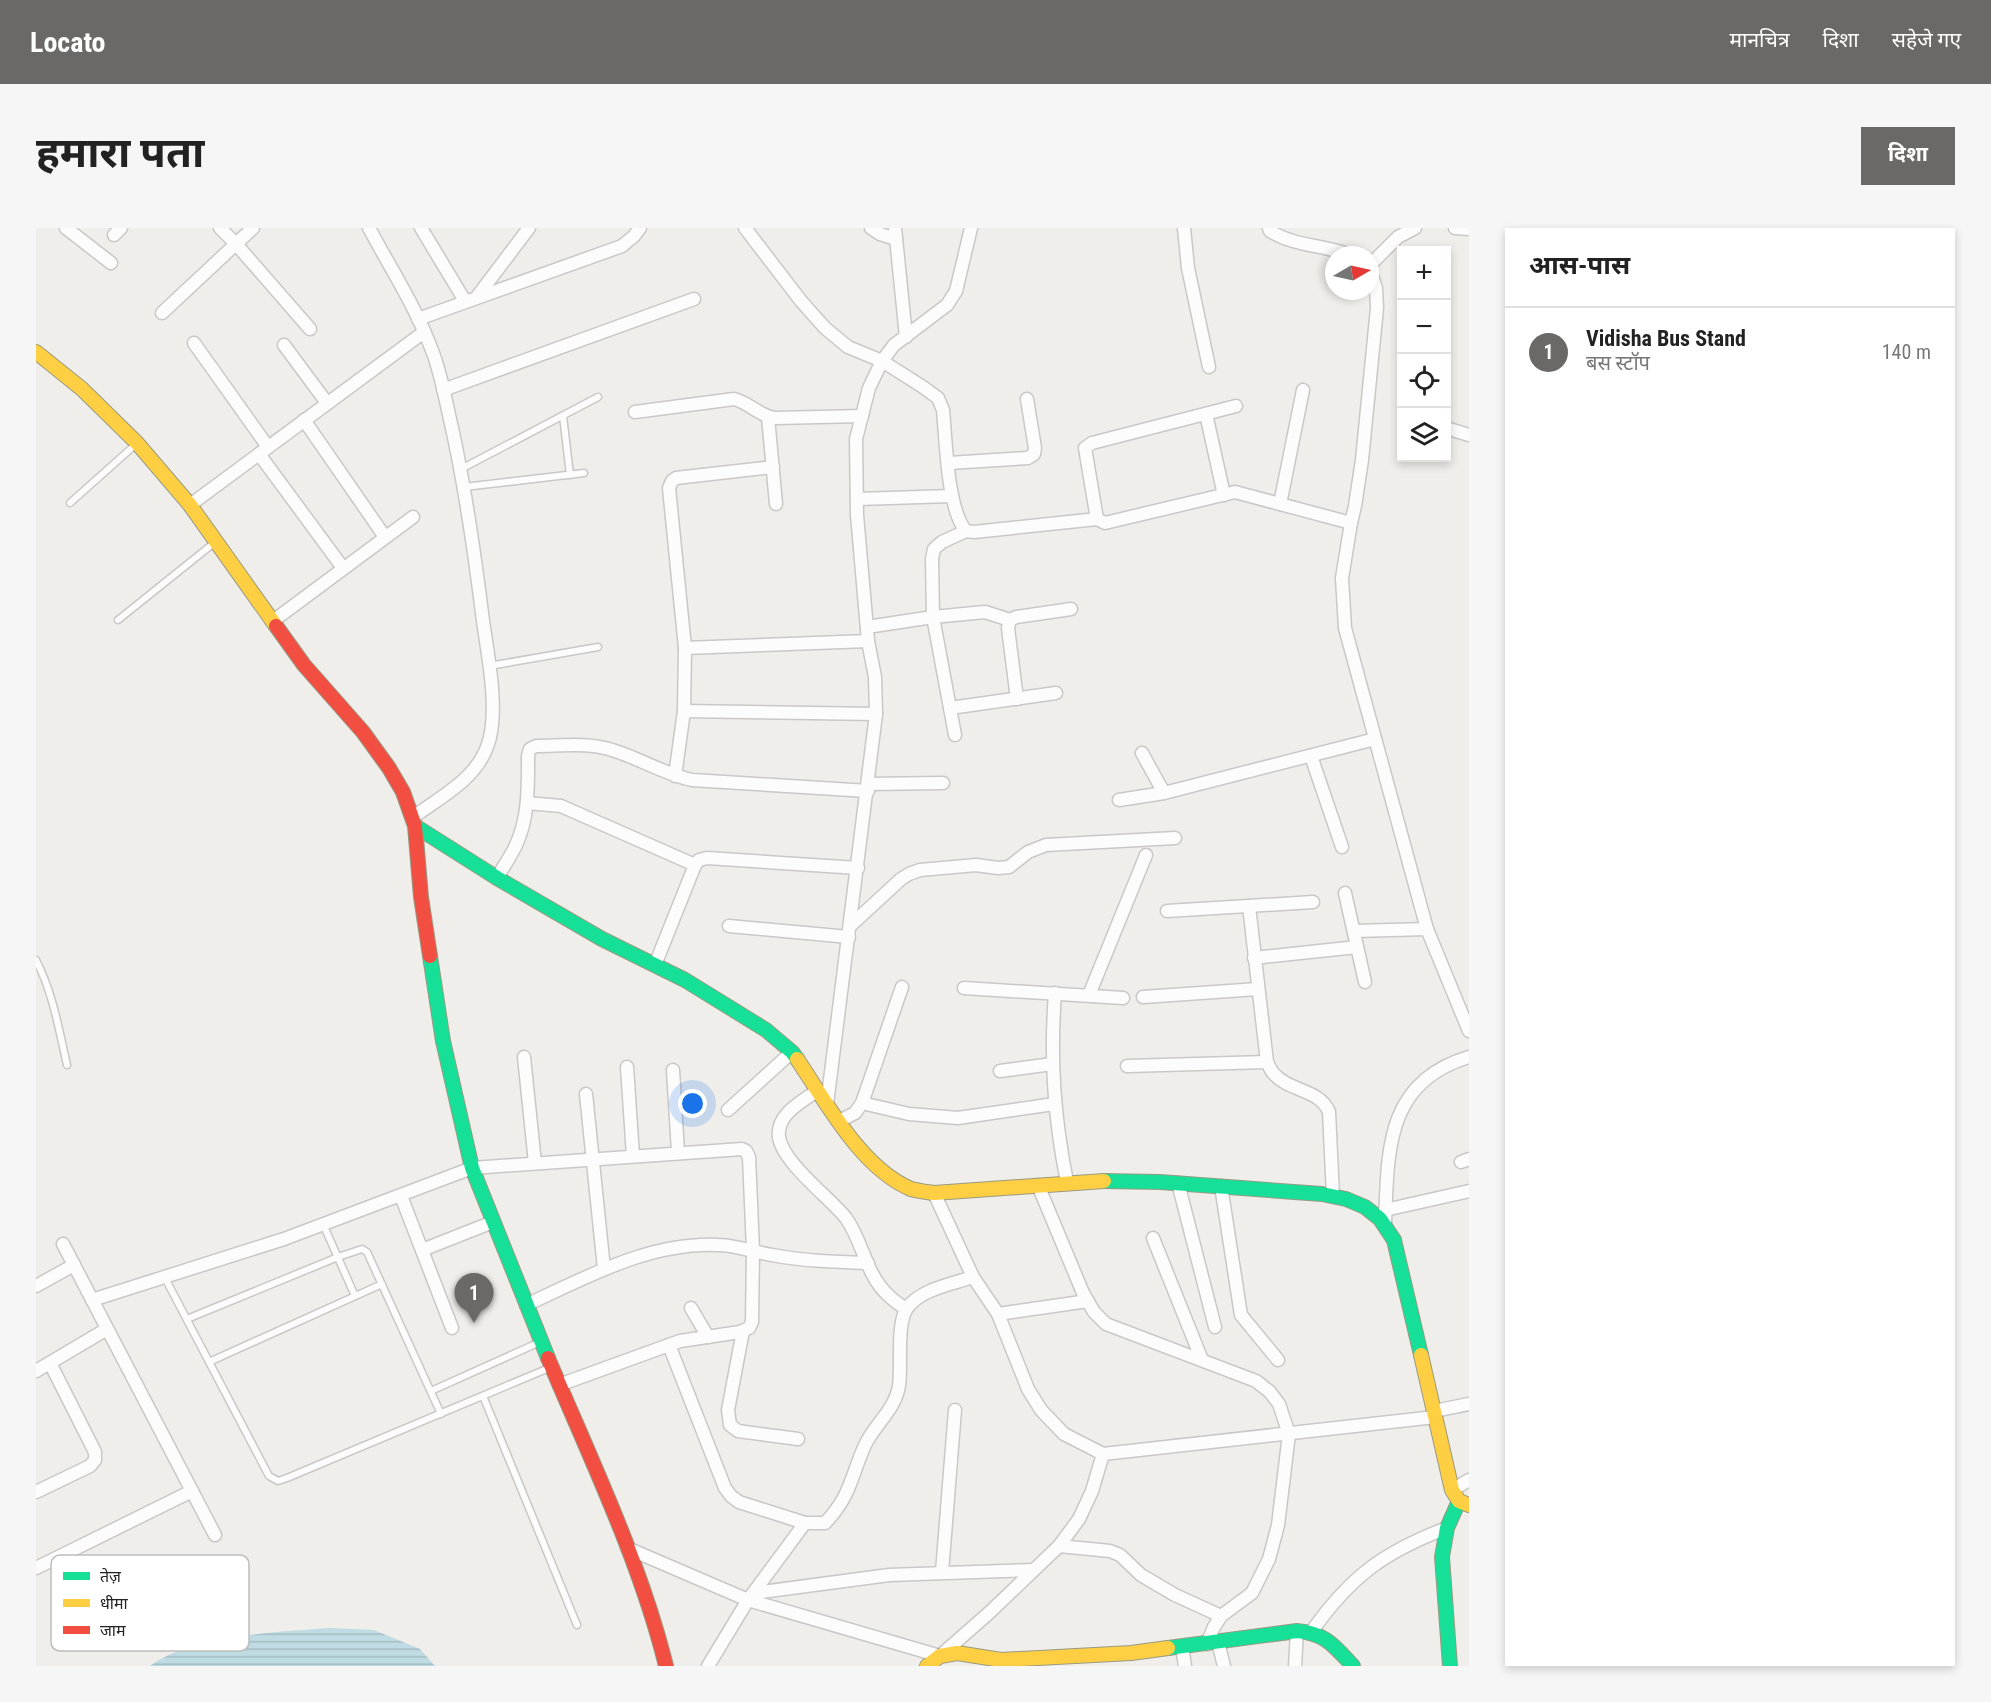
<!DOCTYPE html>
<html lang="hi">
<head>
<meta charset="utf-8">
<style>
	body { margin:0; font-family:"Roboto Condensed","Noto Sans Devanagari",sans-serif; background:#f6f6f6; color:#222 }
	.controls { position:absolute; right:18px; top:18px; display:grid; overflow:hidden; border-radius:0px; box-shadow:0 3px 9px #0003 }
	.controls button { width:54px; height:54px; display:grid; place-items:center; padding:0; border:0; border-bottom:2px solid #e0e0e0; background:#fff; color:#222; font:30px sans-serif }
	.compass { position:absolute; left:1289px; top:18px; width:54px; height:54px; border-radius:50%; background:#fff; box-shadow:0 3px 9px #0003; rotate:81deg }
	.you { position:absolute; left:657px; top:876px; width:21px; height:21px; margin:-15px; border:4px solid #fff; border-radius:50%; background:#1a73e8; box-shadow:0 0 0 9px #1a73e833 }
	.badge { display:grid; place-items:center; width:39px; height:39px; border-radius:50%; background:#6a6968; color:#fff; font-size:20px; font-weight:700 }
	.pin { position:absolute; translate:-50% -50px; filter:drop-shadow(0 2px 3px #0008) }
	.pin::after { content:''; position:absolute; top:32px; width:21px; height:18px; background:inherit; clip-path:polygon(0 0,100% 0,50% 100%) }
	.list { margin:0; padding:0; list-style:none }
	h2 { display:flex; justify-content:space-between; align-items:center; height:78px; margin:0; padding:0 24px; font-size:26px }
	h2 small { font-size:20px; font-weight:400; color:#767676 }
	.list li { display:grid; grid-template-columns:39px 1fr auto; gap:18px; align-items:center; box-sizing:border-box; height:90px; padding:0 24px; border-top:2px solid #e0e0e0 }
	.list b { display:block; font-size:22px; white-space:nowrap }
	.list p { margin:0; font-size:20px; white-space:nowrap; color:#767676 }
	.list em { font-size:20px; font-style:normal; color:#767676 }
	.icon { flex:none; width:33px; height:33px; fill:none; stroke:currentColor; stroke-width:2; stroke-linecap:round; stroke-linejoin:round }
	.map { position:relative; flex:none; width:1433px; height:1438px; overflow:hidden; border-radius:0px }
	header { display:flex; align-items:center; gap:36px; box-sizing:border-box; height:84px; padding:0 30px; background:#6a6968; color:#fff }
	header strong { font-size:28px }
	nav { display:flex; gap:33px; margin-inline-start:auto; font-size:21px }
	.intro { display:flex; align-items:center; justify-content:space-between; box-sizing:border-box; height:144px; padding:0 36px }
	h1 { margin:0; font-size:42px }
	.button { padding:15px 27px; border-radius:0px; background:#6a6968; color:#fff; font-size:21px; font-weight:700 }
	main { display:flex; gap:36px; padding:0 36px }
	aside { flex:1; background:#fff; border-radius:0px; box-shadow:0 3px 9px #0003 }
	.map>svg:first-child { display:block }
</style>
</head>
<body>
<header>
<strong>Locato</strong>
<nav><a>मानचित्र</a><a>दिशा</a><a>सहेजे गए</a></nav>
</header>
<div class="intro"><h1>हमारा पता</h1><a class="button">दिशा</a></div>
<main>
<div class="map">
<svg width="1433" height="1438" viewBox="0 0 1433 1438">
	<defs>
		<pattern id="water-rules" width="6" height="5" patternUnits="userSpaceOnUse" patternTransform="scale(1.5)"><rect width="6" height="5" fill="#bfdbe3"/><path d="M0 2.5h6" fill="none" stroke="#a4bcc2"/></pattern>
	</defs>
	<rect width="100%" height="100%" fill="#f0eeeb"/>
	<path fill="url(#water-rules)" d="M294 1400 338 1402 384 1421 399 1438H114C154 1407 243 1404 294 1400Z"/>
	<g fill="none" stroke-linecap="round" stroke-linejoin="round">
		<defs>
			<g id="lane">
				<polyline points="527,188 534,247"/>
				<polyline points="425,241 562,169"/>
				<polyline points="428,259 548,245"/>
				<polyline points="34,275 99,217"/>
				<polyline points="82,392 178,315"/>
				<polyline points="453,438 562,419"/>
				<path d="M0 732C17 765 23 802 31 837"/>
				<polyline points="287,996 319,1068"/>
				<polyline points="129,1050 233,1248 242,1253 251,1250 513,1140"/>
				<polyline points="151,1091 302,1029 326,1021 331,1024 405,1186"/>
				<polyline points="173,1134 346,1056"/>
				<polyline points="395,1163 504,1114"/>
				<polyline points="447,1168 541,1397"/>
			</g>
			<g id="street">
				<polyline points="30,0 75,35"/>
				<polyline points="184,0 200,16 274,101"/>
				<path d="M333 0C355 41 381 81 397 125 406 149 410 175 416 200 430 264 439 328 447 393 452 428 464 487 451 519 439 552 403 570 376 590"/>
				<polyline points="385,0 429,73"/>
				<path d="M709 0 765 73 789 100 812 119 846 133 887 159 902 170 907 182C910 212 911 281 930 303L938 304 1061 291"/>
				<polyline points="835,0 844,6 860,11"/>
				<polyline points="859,0 870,109"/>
				<polyline points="1148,0 1152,40 1173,139"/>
				<path d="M1233 0 1234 3C1257 18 1288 17 1314 27"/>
				<polyline points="1419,0 1433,1"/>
				<polyline points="78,7 85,0"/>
				<polyline points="1334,37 1362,9 1379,0"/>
				<polyline points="1334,42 1340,60 1341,80 1326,232 1319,278 1315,295 1306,350 1309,400 1391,701 1433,803"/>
				<polyline points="440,70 493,0"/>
				<polyline points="126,85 217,0"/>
				<polyline points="382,91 586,18 598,8 604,0"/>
				<polyline points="158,115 232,219"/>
				<polyline points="248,117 291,175"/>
				<polyline points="407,162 658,71"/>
				<polyline points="1200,178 1056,215 1049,220 1061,291 1069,295 1199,264 1315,295"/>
				<path d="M599 184 698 171C714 175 723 188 739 190L826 188"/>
				<polyline points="1170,186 1188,267"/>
				<polyline points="732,189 740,276"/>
				<polyline points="268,192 349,309"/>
				<polyline points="1410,200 1433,207"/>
				<polyline points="223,226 307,340"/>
				<polyline points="913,235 992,230 998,226 999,220 991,171"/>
				<polyline points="821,271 916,268"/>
				<polyline points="1244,276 1267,162"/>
				<polyline points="154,277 388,104"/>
				<polyline points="237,393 377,289"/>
				<polyline points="831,399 897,389 949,384 974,392"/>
				<polyline points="649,420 832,413"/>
				<polyline points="981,471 972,400 974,392 980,389 1035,381"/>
				<polyline points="914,480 1020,465"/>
				<polyline points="648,483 840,486"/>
				<polyline points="919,507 897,389 896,331 898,321 906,314 930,303"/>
				<polyline points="1106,525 1128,565"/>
				<polyline points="1275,528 1306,619"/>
				<polyline points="639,548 648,483 649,420 633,260 636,253 640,250 737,239"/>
				<polyline points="832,556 907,555"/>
				<polyline points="1083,572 1128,565 1339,511"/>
				<polyline points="491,575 525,578 659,637"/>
				<path d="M461 650C467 639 475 628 480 617 493 589 492 558 492 528L494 521 500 518C524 518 553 514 576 522 603 530 628 546 656 552L832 563"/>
				<polyline points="1309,665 1329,754"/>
				<path d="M1213 678 1231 834C1233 838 1235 843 1238 846 1254 864 1284 861 1293 884L1297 968"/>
				<polyline points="1131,683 1277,674"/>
				<polyline points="693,698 813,709"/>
				<polyline points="814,698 865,651 873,646 884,642 940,637 962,640 973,639 992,624 1010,617 1139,610"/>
				<polyline points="1318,703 1391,701"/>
				<polyline points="1218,730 1321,719"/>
				<polyline points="619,737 659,637 663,632 671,630 822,640"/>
				<polyline points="928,760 1087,770"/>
				<path d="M1019 765C1014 831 1018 889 1031 954"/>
				<polyline points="1053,767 1110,627"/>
				<polyline points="1107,769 1222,761"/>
				<polyline points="488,829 499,935"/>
				<polyline points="1091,838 1231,834"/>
				<polyline points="591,839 597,928"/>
				<polyline points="637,842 642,924"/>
				<polyline points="964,843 1016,836"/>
				<path d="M782 862C766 874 740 886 743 909 746 934 794 970 810 990 827 1014 830 1047 852 1067 857 1072 864 1077 870 1081"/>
				<polyline points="550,866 568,1041"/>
				<polyline points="826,875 873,886 922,890 1018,876"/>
				<polyline points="791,876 840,486 839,449 832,413 821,287 820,211 833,160 846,133 858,117 911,77 920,63 935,0"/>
				<polyline points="692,882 756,824"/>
				<polyline points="803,893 819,885 826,875 866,759"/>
				<polyline points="1425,934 1433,931"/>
				<polyline points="1142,955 1179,1099"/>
				<polyline points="1002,957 1047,1065 1058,1084 1070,1096 1220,1153 1234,1164 1243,1176 1253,1206 1242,1297 1233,1331 1216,1365 1185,1388 1178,1399 1171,1416"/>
				<polyline points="1185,958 1205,1087 1242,1132"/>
				<polyline points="898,965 937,1049 962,1086 992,1161 1005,1182 1028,1206 1067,1226 1399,1189"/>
				<polyline points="365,968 416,1100"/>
				<polyline points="1349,982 1433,963"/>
				<path d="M1349 995C1352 923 1349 854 1433 829"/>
				<polyline points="1117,1010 1166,1132"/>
				<polyline points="27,1016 179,1307"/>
				<polyline points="386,1022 457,994"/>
				<polyline points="0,1058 38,1037"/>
				<polyline points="56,1072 248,1011 436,940 706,921 710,923 713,929 717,1022 716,1094 713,1100 704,1104 644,1113 523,1157"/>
				<path d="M490 1077C551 1049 613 1014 682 1017 700 1017 717 1024 736 1027 768 1033 800 1034 832 1035"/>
				<polyline points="655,1080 672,1109"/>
				<polyline points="962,1086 1052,1073"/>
				<polyline points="707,1103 692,1182 694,1197 702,1203 762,1211"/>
				<path d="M633 1117 689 1260 695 1268 703 1274 769 1295H789C815 1268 815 1248 829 1217 839 1196 859 1182 863 1158 866 1138 860 1096 871 1080 885 1061 916 1056 937 1049"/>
				<polyline points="0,1143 71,1101"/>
				<polyline points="1398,1183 1433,1176"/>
				<polyline points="1416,1262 1433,1252"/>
				<polyline points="0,1264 54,1238 59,1232 59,1224 14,1135"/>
				<polyline points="1023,1318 1074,1323 1084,1327 1105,1347 1139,1367 1185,1388"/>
				<polyline points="591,1320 712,1372 904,1428 954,1384 1023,1318 1043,1291 1056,1263 1067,1226"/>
				<polyline points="0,1340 156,1263"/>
				<polyline points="906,1344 919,1182"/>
				<polyline points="718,1365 853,1347 998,1342"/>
				<path d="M1276 1403C1315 1348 1348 1324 1411 1300"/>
				<polyline points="1182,1414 1188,1438"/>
				<polyline points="1146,1419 1149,1438"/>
				<polyline points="672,1438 712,1372 769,1295"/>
				<polyline points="1259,1438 1261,1403"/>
			</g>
			<g id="fast">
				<polyline points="379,598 461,650 566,711 649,752 730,802 756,824 761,831"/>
				<polyline points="394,728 407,813 436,940 512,1130"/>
				<polyline points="1068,953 1124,954 1286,966 1310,971 1329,979 1344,991 1358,1012 1385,1127"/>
				<path d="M1132 1420 1261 1403C1290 1405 1299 1419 1317 1438"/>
				<polyline points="1414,1438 1406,1329 1411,1300 1423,1273"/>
			</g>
			<g id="slow">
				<polyline points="0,124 46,161 101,215 154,277 240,398"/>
				<path d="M761 831C790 874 825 940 875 961 882 963 891 964 898 965L1068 953"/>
				<polyline points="1385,1127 1416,1262 1423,1273 1433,1277"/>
				<polyline points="891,1438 904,1428 921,1425 965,1432 1095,1425 1132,1420"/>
			</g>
			<g id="jam">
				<polyline points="240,398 268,437 327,504 353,540 367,564 379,598 385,669 394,728"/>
				<path d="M512 1130C554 1230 604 1333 630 1438"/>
			</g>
		</defs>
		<use href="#lane" stroke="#c9c8c7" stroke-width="9"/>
		<use href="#street" stroke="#c9c8c7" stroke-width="15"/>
		<use href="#fast" stroke="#999a82" stroke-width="16"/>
		<use href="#slow" stroke="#999a82" stroke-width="16"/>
		<use href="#jam" stroke="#999a82" stroke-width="16"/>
		<use href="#lane" stroke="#fdfcfc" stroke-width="6"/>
		<use href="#street" stroke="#fdfcfc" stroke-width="12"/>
		<use href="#fast" stroke="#16e098" stroke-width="14"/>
		<use href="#slow" stroke="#ffcf43" stroke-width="14"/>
		<use href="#jam" stroke="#f24e42" stroke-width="14"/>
	</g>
	<rect x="15" y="1327" width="198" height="96" rx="9" fill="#fff" stroke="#bdbdbd" stroke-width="1.5"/>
	<rect x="27" y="1344" width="27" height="8" fill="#16e098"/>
	<rect x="27" y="1371" width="27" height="8" fill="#ffcf43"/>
	<rect x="27" y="1398" width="27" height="8" fill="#f24e42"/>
	<g font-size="16" fill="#222">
		<text x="64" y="1354">तेज़</text>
		<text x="64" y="1381">धीमा</text>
		<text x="64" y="1408">जाम</text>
	</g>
</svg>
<div class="controls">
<button>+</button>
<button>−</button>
<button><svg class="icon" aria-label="locate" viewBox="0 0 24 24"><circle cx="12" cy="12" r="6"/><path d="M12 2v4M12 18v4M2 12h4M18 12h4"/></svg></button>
<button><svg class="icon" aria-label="layers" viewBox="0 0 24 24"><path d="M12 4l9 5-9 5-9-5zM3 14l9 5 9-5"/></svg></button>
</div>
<svg class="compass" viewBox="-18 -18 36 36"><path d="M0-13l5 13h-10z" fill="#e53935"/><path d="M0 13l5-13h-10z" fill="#767676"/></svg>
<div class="you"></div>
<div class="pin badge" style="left:438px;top:1095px">1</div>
</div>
<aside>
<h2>आस-पास<small></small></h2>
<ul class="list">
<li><span class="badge">1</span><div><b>Vidisha Bus Stand</b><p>बस स्टॉप</p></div><em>140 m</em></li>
</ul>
</aside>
</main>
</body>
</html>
